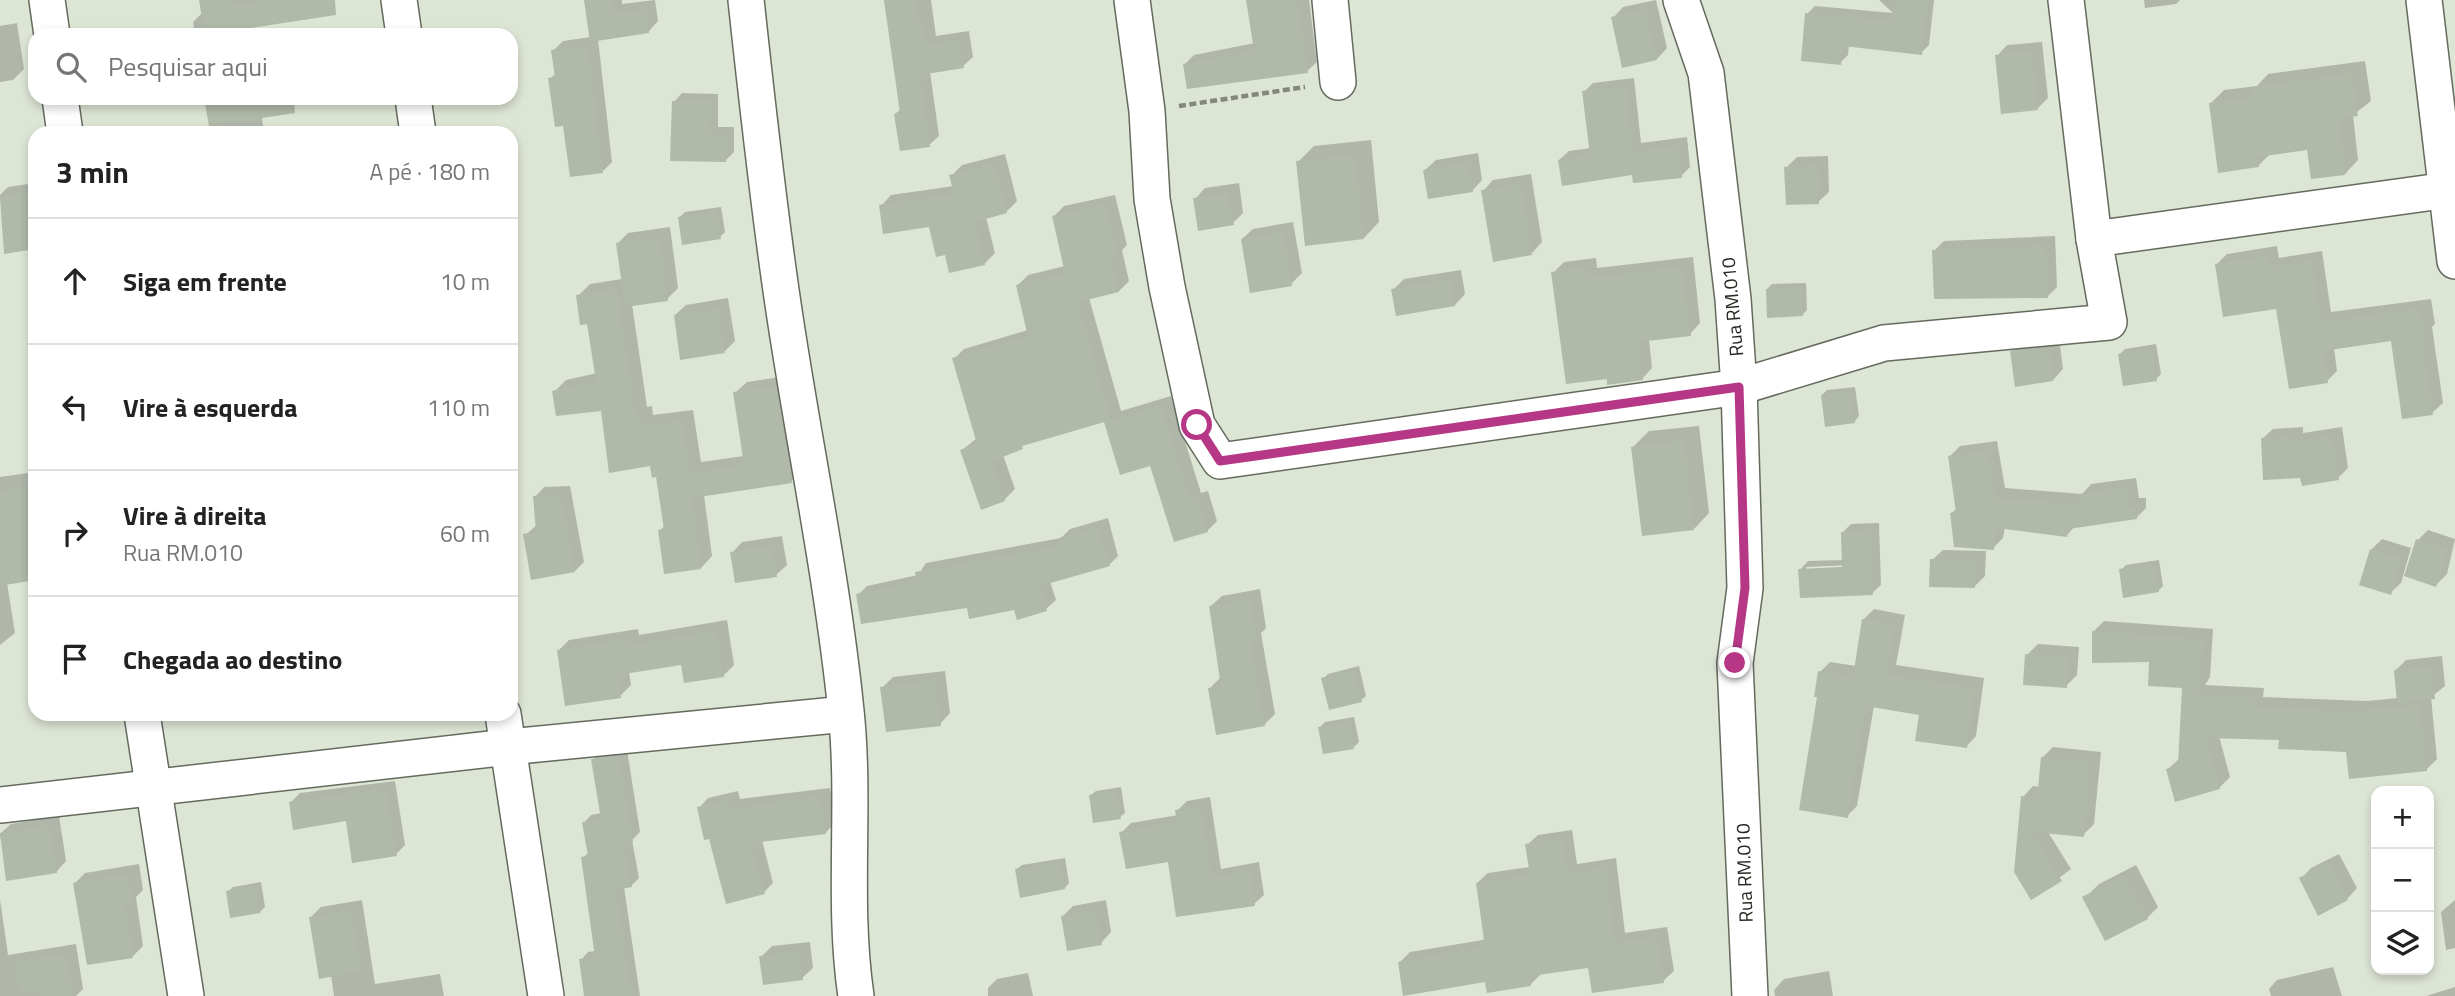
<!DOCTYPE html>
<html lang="pt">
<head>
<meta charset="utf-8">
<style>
	body { margin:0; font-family:"Titillium Web",sans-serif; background:#f2f2f2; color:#222 }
	.controls { position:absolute; right:21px; bottom:21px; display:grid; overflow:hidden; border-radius:14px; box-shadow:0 4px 10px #0003 }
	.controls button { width:63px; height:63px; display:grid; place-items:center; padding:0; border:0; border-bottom:2px solid #e0e0e0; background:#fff; color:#222; font:35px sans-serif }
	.stop { position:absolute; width:21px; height:21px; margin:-16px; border:5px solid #b63785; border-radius:50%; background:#fff }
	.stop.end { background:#b63785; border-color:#fff; box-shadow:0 2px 7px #0008 }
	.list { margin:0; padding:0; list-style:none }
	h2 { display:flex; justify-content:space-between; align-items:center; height:91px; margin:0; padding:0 28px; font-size:30px }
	h2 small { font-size:23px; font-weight:400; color:#767676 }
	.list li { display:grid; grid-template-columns:46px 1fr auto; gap:21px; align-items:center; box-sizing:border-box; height:126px; padding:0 28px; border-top:2px solid #e0e0e0 }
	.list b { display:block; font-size:26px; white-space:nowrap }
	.list p { margin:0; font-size:23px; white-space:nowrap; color:#767676 }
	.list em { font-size:23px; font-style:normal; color:#767676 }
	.icon { flex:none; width:38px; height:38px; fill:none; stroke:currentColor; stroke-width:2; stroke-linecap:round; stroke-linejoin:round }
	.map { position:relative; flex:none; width:2455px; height:996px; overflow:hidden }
	.search { position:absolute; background:#fff; box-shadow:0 4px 10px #0003; left:28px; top:28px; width:490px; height:77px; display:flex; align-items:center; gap:18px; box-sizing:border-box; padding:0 24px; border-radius:21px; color:#767676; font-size:26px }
	.panel { position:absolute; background:#fff; box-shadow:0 4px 10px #0003; left:28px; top:126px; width:490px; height:595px; border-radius:21px }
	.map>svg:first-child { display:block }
</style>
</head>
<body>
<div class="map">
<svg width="2455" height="996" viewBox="0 0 2455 996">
	<rect width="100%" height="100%" fill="#dde5d5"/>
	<g fill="#0003" fill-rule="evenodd">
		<polygon points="201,0 303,0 247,27 249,35 195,35 193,22 203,12"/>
		<polygon points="586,0 622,0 622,4 655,0 658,21 648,32 598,39 612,162 603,171 564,124 550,79 556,73 553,51 563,41 591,37"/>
		<polygon points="884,0 931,0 936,36 969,31 973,57 963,66 930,72 939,136 929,145 895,114 901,109"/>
		<polygon points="1248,0 1309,0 1317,62 1307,71 1185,64 1194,55 1255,43"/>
		<polygon points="1656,0 1667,48 1657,59 1613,18 1623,7"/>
		<polygon points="1879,0 1934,0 1929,45 1921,53 1849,45 1848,55 1840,63 1807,14 1815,6 1893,13"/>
		<polygon points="2144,0 2180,0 2176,4 2145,8"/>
		<polygon points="17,23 24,69 13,80 0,82 0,26"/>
		<polygon points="2042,42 2048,98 2037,109 1997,56 2007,45"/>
		<polygon points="2365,61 2371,101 2353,115 2358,160 2345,174 2309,148 2270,154 2258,166 2211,103 2224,90 2257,86 2268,74"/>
		<polygon points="1634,78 1641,143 1687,137 1690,167 1681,176 1559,160 1569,151 1591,148 1584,92 1593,83"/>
		<polygon points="682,93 718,94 718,127 734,127 734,152 726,160 674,102"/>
		<polygon points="205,98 259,98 264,133 211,133"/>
		<polygon points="1371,140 1379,222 1364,238 1298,162 1314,146"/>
		<polygon points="1478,153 1482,180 1472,191 1425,170 1436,160"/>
		<polygon points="1005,154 1017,201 1006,212 986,217 995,253 984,264 947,252 931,225 881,206 891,195 954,186 951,176 962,165"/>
		<polygon points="1828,156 1829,192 1818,202 1786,168 1797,157"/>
		<polygon points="1531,174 1542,242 1532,253 1483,191 1493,180"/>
		<polygon points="35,183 35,247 5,252 0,195 8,187"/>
		<polygon points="1239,183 1243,213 1233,223 1195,199 1205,188"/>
		<polygon points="1115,195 1127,245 1122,250 1129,281 1119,291 1089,298 1121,411 1171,396 1201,493 1208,491 1217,521 1207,531 1152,463 1121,473 1110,418 1028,442 1003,455 1015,489 1004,500 962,450 977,438 954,359 964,349 1028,330 1018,285 1028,275 1065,266 1054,216 1064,206"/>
		<polygon points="721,207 725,232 720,237 680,217 685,212"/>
		<polygon points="1293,222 1302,273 1291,284 1242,239 1253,229"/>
		<polygon points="670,227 678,288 667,299 632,304 647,407 652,406 653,415 693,410 701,462 744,456 735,393 747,382 787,376 803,469 791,481 704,495 712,556 701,568 660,531 665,525 658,475 651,464 602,410 554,392 566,380 597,373 589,322 578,296 590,284 622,279 617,244 628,233"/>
		<polygon points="2055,236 2057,287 2047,297 1934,251 1944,241"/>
		<polygon points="2277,246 2279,258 2322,251 2331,312 2431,299 2435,324 2432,327 2443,403 2432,413 2393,339 2334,348 2337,371 2327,381 2277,307 2217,264 2227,254"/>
		<polygon points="1693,257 1700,323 1690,334 1649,339 1652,368 1642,379 1608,377 1553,273 1564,262 1596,258 1597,268"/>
		<polygon points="1461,270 1465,294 1455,305 1393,290 1404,279"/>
		<polygon points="1806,283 1807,310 1802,315 1767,289 1772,284"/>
		<polygon points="728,298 735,341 724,352 675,315 686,305"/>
		<polygon points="2059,338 2063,369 2053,380 2011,352 2022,342"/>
		<polygon points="2156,344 2161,374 2156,379 2120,354 2125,349"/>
		<polygon points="1855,387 1859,416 1855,421 1822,395 1827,390"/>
		<polygon points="1699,426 1709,513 1694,529 1633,447 1649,431"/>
		<polygon points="2303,427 2303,433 2342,427 2348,468 2338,478 2302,476 2262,439 2273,429"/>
		<polygon points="1997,441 2005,488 2082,494 2091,484 2136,478 2139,498 2146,498 2146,508 2136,518 2075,526 2067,535 2005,527 2003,538 1993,548 1952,513 1957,508 1950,456 1960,446"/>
		<polygon points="35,472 35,578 7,583 15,633 0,645 0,477"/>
		<polygon points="570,486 584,562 575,571 525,535 537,525 535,497 544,487"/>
		<polygon points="1108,518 1118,556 1109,565 1050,581 1056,600 1046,609 858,595 867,586 918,575 926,563 1061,538 1070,529"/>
		<path d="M1879 523 1881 585 1872 593 1800 570 1808 561 1844 560 1843 532 1851 524ZM1851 565V568L1806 571V567Z"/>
		<polygon points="2428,530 2455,539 2447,574 2436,585 2418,540"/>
		<polygon points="782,536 787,565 776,575 732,553 742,542"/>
		<polygon points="2382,539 2411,548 2401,583 2390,593 2371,550"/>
		<polygon points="1943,550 1986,551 1985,576 1975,586 1932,560"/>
		<polygon points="2159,560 2163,586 2158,591 2121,570 2126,565"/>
		<polygon points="1260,589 1266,628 1261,633 1275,714 1264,725 1209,689 1220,678 1211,606 1222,596"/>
		<polygon points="1874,609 1905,615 1896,665 1984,678 1976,736 1966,747 1921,713 1874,706 1857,806 1847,816 1819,696 1820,672 1830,662 1856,666 1864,619"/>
		<polygon points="727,620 734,665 724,675 682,663 629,672 631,685 620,696 559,650 569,640 638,629 639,635"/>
		<polygon points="2104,621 2213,629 2210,677 2205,685 2264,688 2263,697 2367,701 2398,698 2396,670 2406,660 2442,656 2445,686 2431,697 2437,759 2426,770 2348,750 2280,739 2219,736 2230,777 2219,788 2168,769 2180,758 2184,686 2151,660 2094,631"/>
		<polygon points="2038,644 2079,647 2077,675 2066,686 2027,655"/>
		<polygon points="1359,666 1366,696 1361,700 1323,679 1328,674"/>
		<polygon points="945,671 950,713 940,724 882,688 893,677"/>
		<polygon points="1354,717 1359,742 1354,747 1320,727 1325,722"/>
		<polygon points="2053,747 2101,752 2094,824 2083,835 2048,832 2071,869 2032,898 2023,797 2033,786 2040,787 2042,758"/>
		<polygon points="627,750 640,832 632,840 639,878 631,886 624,887 640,996 586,996 581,960 588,952 596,951 583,858 589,852 584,823 591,815 602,813 593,760 601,752"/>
		<polygon points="395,781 405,845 396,854 347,819 291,802 300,793"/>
		<polygon points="1121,787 1125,813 1120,817 1091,795 1096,791"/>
		<polygon points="830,788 835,823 825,833 762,840 773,883 764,892 710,837 699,808 708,798 738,791 740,799"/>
		<polygon points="1210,797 1221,869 1259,862 1264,895 1254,904 1121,833 1131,823 1178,815 1177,811 1187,801"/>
		<polygon points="59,816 66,861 56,872 7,879 0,834 11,824"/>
		<polygon points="1572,830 1577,864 1616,858 1625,933 1667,927 1674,971 1663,981 1590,966 1542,973 1531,984 1487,980 1399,963 1410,952 1483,940 1485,937 1477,883 1488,873 1530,867 1527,845 1538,835"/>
		<polygon points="2339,854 2357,888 2347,899 2301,879 2311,868"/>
		<polygon points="1065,858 1069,883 1065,888 1017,869 1022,865"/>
		<polygon points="139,864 143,890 136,897 143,946 133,956 75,883 85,873"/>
		<polygon points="2136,865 2158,907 2147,918 2088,895 2099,884"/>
		<polygon points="261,882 265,907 260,912 228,892 233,887"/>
		<polygon points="0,899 8,955 76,944 83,989 76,996 0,996"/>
		<polygon points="362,900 375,984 440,974 444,996 334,996 331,975 311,917 321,907"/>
		<polygon points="1106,900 1111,932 1101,943 1063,916 1073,906"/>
		<polygon points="2455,900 2455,948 2446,950 2441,912"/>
		<polygon points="810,942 813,968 802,978 761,957 772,946"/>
		<polygon points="2333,967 2342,996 2271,996 2269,989 2277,980"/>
		<polygon points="1829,971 1833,996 1775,996 1774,990 1784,979"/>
		<polygon points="1028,973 1033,996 988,996 988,988 997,979"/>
		<polygon points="2455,987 2455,996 2426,996"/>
	</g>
	<g fill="#b1b9a9">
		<polygon points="199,0 231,0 232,6 268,0 335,0 336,15 205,35"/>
		<polygon points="584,0 610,0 612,14 645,9 649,33 590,42"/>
		<polygon points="884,0 915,0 919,25 924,24 927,44 960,40 964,68 920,75 930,147 900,151 894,114 900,113"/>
		<polygon points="1246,0 1297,0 1308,73 1187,89 1183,64 1254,50"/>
		<polygon points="1895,0 1928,0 1922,55 1843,46 1841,65 1801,61 1805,13 1892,21"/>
		<polygon points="1646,9 1657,60 1622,68 1611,17"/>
		<polygon points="588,45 603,173 570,177 563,126 555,127 548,78 555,77 551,50"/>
		<polygon points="2032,52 2038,110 2001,114 1995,55"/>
		<polygon points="2352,73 2358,116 2339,118 2345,175 2311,179 2307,150 2257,157 2259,167 2218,173 2209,103 2254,97 2253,87"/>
		<polygon points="1626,86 1633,151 1679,146 1682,178 1633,183 1632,175 1562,186 1558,160 1590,155 1582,91"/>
		<polygon points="204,98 294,98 295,113 209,126"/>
		<polygon points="672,101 711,101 710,135 727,135 726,162 670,161"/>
		<polygon points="1355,155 1364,239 1305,246 1296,161"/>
		<polygon points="1468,162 1473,192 1428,199 1423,170"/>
		<polygon points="994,164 1007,213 975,222 985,265 949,273 945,255 936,257 929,227 883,234 879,205 954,194 949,175"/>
		<polygon points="1818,165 1819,204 1786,205 1784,167"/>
		<polygon points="1521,184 1532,255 1493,262 1481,190"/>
		<polygon points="35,191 35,249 4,254 0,196"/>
		<polygon points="1228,193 1234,225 1198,231 1193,198"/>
		<polygon points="1105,204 1118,257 1111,258 1119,292 1078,302 1111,420 1161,405 1191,502 1198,500 1208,532 1174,542 1150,466 1120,475 1104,422 1108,421 1022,446 1023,449 992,461 1005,501 981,510 960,450 977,444 952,358 1028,337 1016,285 1065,273 1052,216"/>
		<polygon points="717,211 721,239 682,245 678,217"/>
		<polygon points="1283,232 1292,286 1250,293 1241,239"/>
		<polygon points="660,237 668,301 625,307 616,243"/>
		<polygon points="2046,245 2048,298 1934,299 1932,250"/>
		<polygon points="2267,256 2269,267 2312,261 2321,322 2421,308 2425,336 2422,336 2433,415 2402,419 2391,341 2323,351 2328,383 2289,389 2276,309 2223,317 2215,264"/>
		<polygon points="1682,267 1691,336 1638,342 1643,380 1607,385 1607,379 1566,384 1551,272 1585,268 1587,278"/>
		<polygon points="1451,279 1455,306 1396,316 1391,289"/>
		<polygon points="1802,288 1803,316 1767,318 1766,289"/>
		<polygon points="617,289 636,417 640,417 642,426 682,420 690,472 744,465 733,392 776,386 792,483 692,498 701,569 664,574 658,530 664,529 656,477 652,478 650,466 609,473 601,411 556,416 552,391 596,381 587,324 580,325 576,295"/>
		<polygon points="718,308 725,353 680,360 674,315"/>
		<polygon points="2049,348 2053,381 2015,387 2010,351"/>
		<polygon points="2152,348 2157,381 2123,386 2118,354"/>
		<polygon points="1851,391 1855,423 1825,427 1821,395"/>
		<polygon points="2332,436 2339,480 2302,486 2300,478 2263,480 2261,438 2293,437 2293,442"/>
		<polygon points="1684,440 1694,530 1642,536 1631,447"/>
		<polygon points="1988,450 1995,498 2081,504 2079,494 2127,487 2129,507 2136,508 2137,519 2068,529 2067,537 1997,528 1994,550 1954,547 1950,513 1956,512 1948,456"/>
		<polygon points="35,485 35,580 0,586 0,491"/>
		<polygon points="561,494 575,572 531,580 523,534 536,532 533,496"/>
		<polygon points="1098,526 1110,566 1040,586 1047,611 1017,620 1014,610 969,619 967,608 861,624 856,594 917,582 915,572 1061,545 1059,538"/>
		<polygon points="1871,530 1873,595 1800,598 1798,569 1842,567 1841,532"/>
		<polygon points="2416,539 2448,550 2436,587 2404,576"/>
		<polygon points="772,546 777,577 735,583 730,552"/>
		<polygon points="2370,549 2402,559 2391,595 2359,585"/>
		<polygon points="1930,559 1976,561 1975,588 1929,587"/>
		<polygon points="2155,564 2159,592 2123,598 2119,569"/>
		<polygon points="1250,599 1257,641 1251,641 1265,726 1216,735 1208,688 1221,686 1209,606"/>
		<polygon points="1862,619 1895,625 1887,675 1975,688 1967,748 1915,741 1919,715 1866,706 1848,818 1799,810 1817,697 1814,697 1818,671 1853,677"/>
		<polygon points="717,630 724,677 684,683 681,665 618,675 621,698 565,706 557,650 628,639 629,645"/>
		<polygon points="2092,631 2203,639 2200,689 2193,689 2195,695 2254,698 2253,707 2355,711 2420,705 2427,771 2349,779 2346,752 2278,749 2279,740 2206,738 2220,789 2175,802 2166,769 2178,765 2182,688 2148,686 2149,662 2092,663"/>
		<polygon points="2025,654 2069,657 2067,688 2023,685"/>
		<polygon points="2432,666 2435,699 2397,703 2394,670"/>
		<polygon points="1355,670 1362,702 1329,710 1321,678"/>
		<polygon points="935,680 941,726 886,732 880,687"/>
		<polygon points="1350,721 1354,749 1323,754 1318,727"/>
		<polygon points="619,756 633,842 624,843 632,887 616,890 632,996 584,996 579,959 595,957 581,857 588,856 582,822 601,819 591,759"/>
		<polygon points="2041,757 2091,762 2084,837 2031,832 2062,881 2031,900 2014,872 2021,796 2037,798"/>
		<polygon points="386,789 397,856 352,863 346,821 293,830 289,802"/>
		<polygon points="1116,791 1121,819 1093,823 1089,795"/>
		<polygon points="821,796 826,834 751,843 765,894 726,904 709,839 704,840 697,807 729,800 731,808"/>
		<polygon points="1201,806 1212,878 1250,871 1255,906 1176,917 1168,862 1126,869 1119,832 1177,822 1175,810"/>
		<polygon points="49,825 57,873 6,881 0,833"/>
		<polygon points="1563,839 1567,873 1606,868 1615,943 1657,937 1664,983 1592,993 1588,968 1530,976 1531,986 1487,993 1485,982 1403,996 1398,962 1479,948 1478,941 1484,940 1476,883 1530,875 1525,844"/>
		<polygon points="1060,862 1065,889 1020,898 1015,869"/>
		<polygon points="2328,863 2348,900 2318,916 2299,878"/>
		<polygon points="128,874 133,902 125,903 133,958 87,965 73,883"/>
		<polygon points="2125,874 2148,919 2105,941 2082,897"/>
		<polygon points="256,886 260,913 230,918 226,891"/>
		<polygon points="352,910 361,971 319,979 309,917"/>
		<polygon points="1096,910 1102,945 1067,951 1061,916"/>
		<polygon points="799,951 803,980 763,985 759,956"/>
		<polygon points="66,954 73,996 39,996 38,992 19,995 14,962"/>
	</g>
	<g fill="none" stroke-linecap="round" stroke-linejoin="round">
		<defs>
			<g id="minor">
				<polyline points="47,0 52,35"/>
				<polyline points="399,0 404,35"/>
				<path d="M746 0C757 102 768 203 783 304 803 440 832 574 846 711 856 805 842 902 856 996"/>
				<polyline points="1132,0 1147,111 1152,199 1167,287 1197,425 1220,461 1739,387 1884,343 2109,322 2094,239 2455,189"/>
				<polyline points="1330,0 1338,82"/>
				<polyline points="1681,0 1706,73 1733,299 1739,387 1745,588 1735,663 1750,996"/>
				<polyline points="2066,0 2094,239"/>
				<polyline points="2424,0 2455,261"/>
				<polyline points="60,98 65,133"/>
				<polyline points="413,98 418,133"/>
				<polyline points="142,714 186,996"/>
				<polyline points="503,714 546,996"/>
				<polyline points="0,805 508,747 846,714"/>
			</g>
		</defs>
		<use href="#minor" stroke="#646b5d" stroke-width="38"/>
		<polyline stroke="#83887d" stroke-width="4.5" stroke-dasharray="7 3.5" stroke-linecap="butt" points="1179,106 1305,87"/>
		<use href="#minor" stroke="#fff" stroke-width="35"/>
	</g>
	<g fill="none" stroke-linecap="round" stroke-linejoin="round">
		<polyline stroke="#b63785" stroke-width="9" points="1197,425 1220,461 1739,387 1745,588 1735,663"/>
	</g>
	<g text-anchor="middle" stroke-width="6" stroke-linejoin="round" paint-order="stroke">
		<g font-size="19" fill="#262822" stroke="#fff">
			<text transform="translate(1732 307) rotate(-95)" y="7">Rua RM.010</text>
			<text transform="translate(1744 873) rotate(-92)" y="7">Rua RM.010</text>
		</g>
	</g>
</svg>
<div class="controls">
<button>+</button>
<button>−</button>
<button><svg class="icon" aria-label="layers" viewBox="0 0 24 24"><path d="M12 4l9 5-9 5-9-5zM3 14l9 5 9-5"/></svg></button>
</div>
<div class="stop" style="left:1197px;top:425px"></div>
<div class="stop end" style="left:1735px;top:663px"></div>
<div class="search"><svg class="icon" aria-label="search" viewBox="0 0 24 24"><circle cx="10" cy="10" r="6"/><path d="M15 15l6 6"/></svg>Pesquisar aqui</div>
<section class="panel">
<h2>3 min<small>A pé · 180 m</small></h2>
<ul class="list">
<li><svg class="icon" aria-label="ahead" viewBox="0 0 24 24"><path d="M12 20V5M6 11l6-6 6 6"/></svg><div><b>Siga em frente</b></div><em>10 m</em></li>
<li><svg class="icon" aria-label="left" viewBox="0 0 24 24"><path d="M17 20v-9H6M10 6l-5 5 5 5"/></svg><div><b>Vire à esquerda</b></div><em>110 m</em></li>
<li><svg class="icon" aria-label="right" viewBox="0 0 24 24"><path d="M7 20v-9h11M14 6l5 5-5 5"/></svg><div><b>Vire à direita</b><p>Rua RM.010</p></div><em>60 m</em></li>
<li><svg class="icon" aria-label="arrive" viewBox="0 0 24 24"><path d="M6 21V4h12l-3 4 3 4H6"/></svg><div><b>Chegada ao destino</b></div></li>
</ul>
</section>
</div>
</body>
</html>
